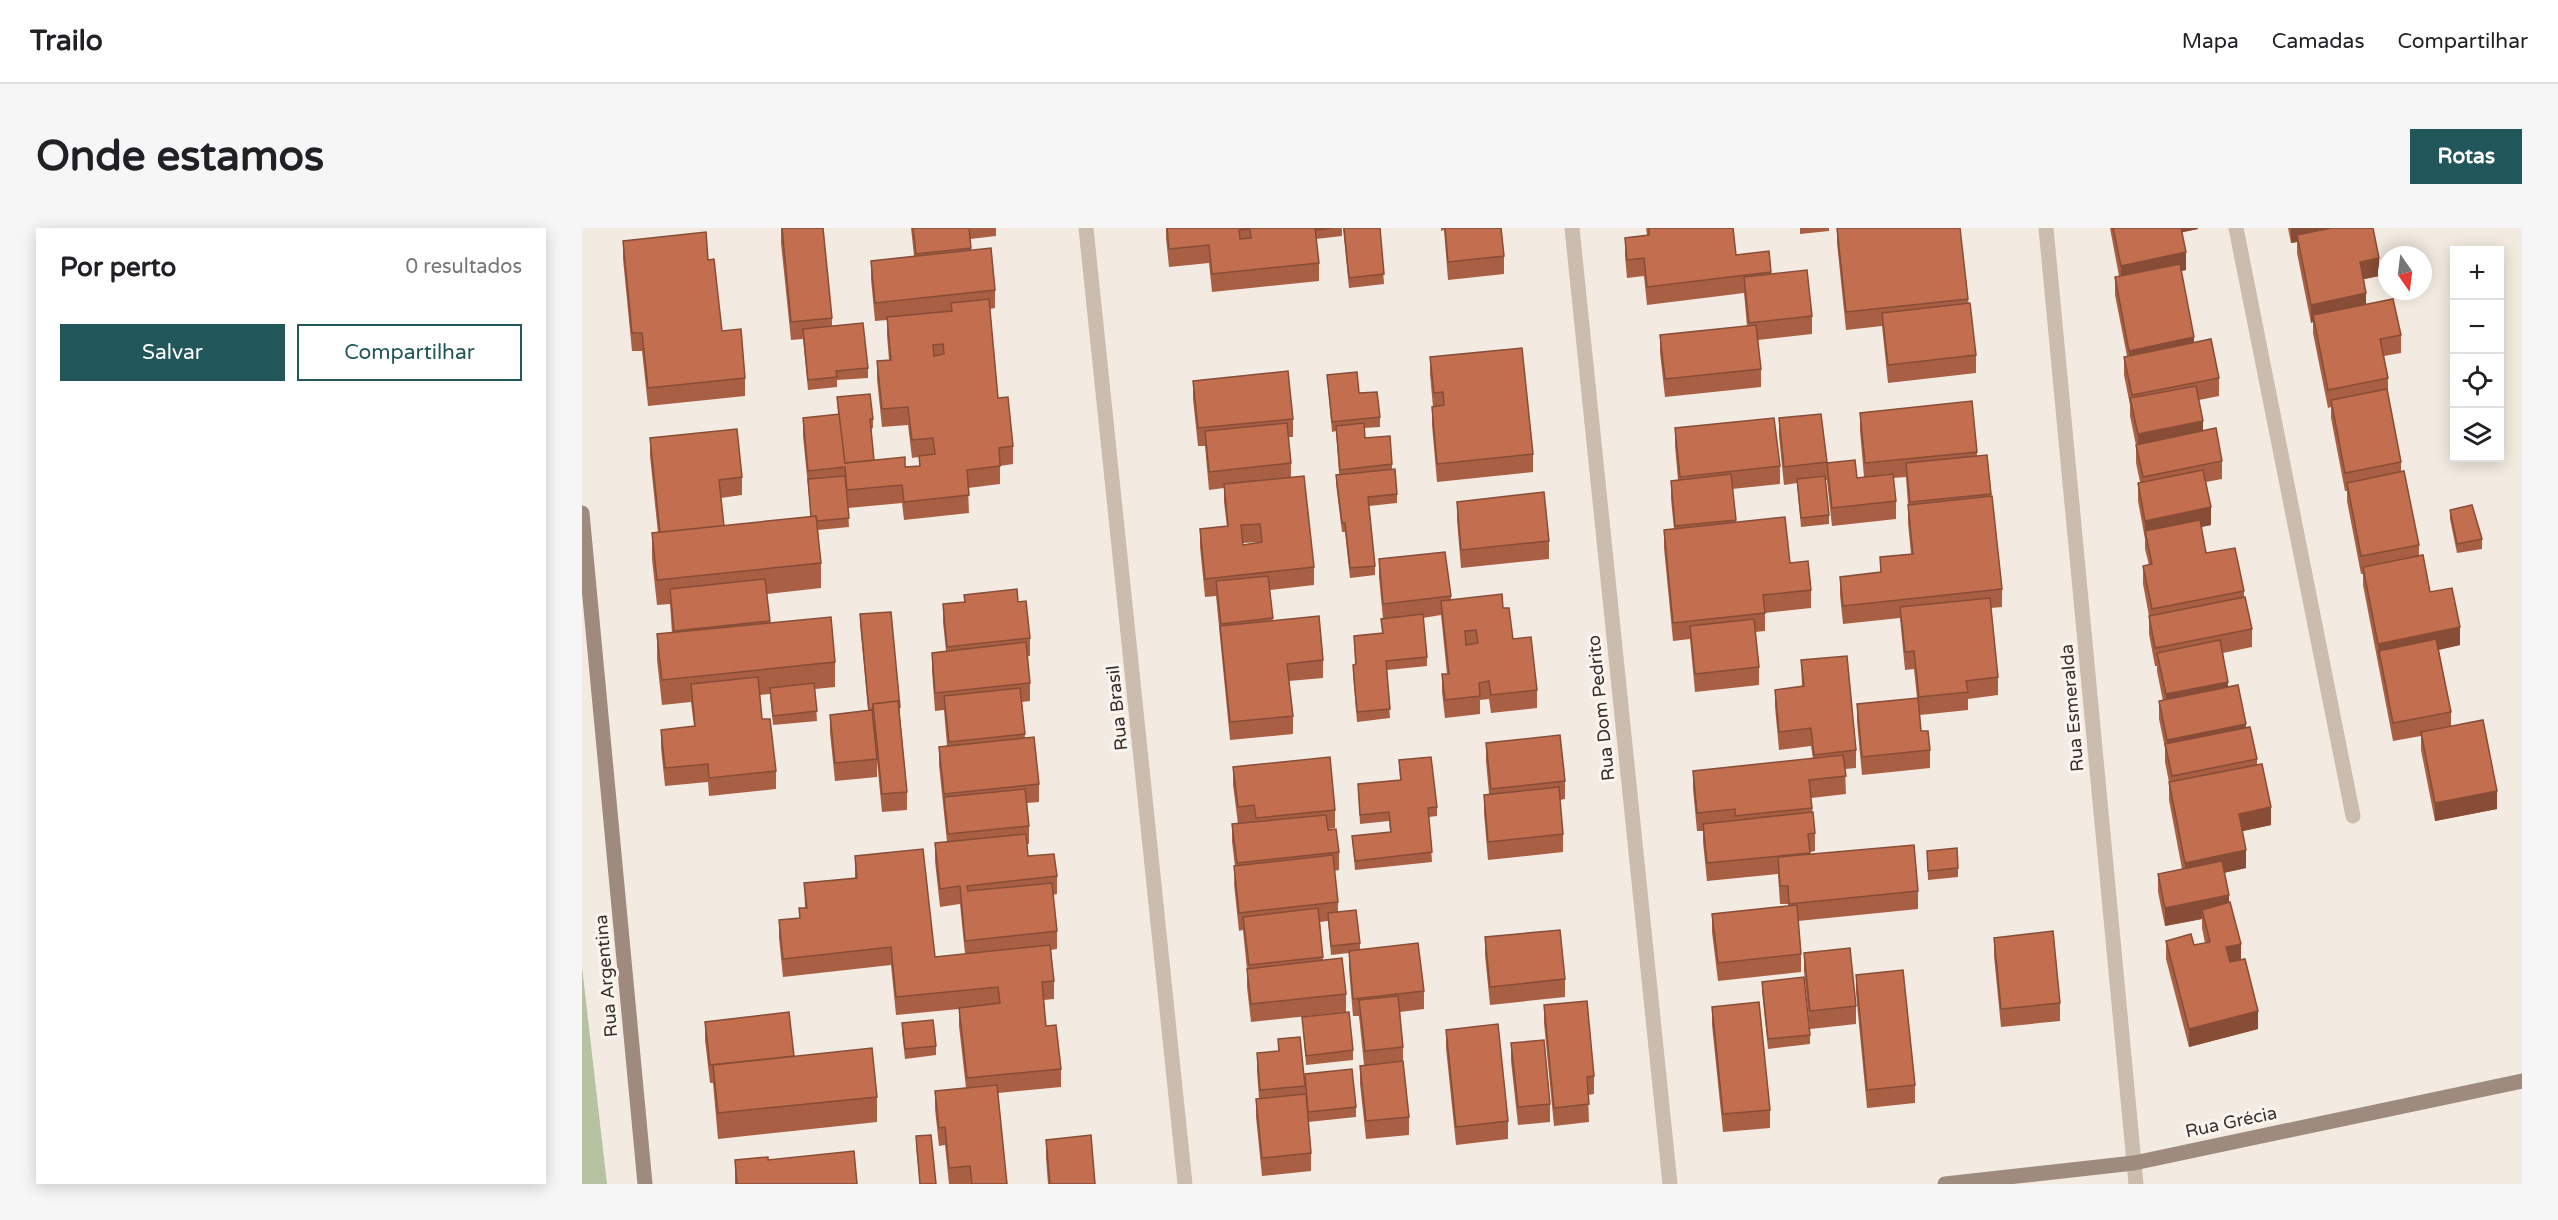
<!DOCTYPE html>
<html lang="pt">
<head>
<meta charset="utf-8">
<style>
	body { margin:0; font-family:"Varela Round",sans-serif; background:#f6f6f6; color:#202124 }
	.controls { position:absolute; right:18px; top:18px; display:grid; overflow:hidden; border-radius:0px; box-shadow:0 3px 15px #0003 }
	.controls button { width:54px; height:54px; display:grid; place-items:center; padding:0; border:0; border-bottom:2px solid #e0e0e0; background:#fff; color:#202124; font:30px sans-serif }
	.compass { position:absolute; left:1796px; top:18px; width:54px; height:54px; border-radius:50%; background:#fff; box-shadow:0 3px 15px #0003; rotate:166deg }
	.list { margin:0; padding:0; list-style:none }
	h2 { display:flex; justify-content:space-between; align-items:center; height:78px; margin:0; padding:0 24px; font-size:26px }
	h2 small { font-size:20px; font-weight:400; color:#757577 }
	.actions { display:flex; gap:12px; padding:18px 24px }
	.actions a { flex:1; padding:14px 0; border:2px solid #21565b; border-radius:0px; text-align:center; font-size:21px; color:#21565b }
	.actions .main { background:#21565b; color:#fff }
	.icon { flex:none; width:33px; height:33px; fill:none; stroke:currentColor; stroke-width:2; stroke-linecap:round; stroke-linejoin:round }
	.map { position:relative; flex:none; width:1940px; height:956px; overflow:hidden; border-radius:0px }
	header { display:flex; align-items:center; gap:36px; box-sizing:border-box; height:84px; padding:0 30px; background:#fff; border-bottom:2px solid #e0e0e0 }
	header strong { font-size:28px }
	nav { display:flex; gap:33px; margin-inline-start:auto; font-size:21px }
	.intro { display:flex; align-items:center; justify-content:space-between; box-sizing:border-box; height:144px; padding:0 36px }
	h1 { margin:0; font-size:42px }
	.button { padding:15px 27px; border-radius:0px; background:#21565b; color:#fff; font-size:21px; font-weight:700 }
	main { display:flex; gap:36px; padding:0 36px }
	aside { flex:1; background:#fff; border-radius:0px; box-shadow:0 3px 15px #0003 }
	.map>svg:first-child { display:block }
</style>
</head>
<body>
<header>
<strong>Trailo</strong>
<nav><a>Mapa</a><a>Camadas</a><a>Compartilhar</a></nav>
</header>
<div class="intro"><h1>Onde estamos</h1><a class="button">Rotas</a></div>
<main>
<aside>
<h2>Por perto<small>0 resultados</small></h2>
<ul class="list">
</ul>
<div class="actions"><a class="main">Salvar</a><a>Compartilhar</a></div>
</aside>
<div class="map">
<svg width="1940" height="956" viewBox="0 0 1940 956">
	<rect width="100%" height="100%" fill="#f3ebe1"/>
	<polygon fill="#b6c2a1" points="0,739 25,956 0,956"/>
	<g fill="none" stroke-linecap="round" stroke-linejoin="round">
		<g stroke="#cbbcad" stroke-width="15">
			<polyline points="504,0 603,956"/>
			<polyline points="990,0 1088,956"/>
			<polyline points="1464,0 1554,956"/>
			<polyline points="1654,0 1771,588"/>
		</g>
		<g stroke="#9f8b7e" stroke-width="15">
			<polyline points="0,285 63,956"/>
			<polyline points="1363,956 1552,935 1940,853"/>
		</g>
	</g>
	<g fill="#a85f44" fill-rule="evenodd">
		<polygon points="199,0 250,90 250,98 286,140 286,150 255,152 255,159 226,162 221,111 209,112 199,15"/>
		<polygon points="329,0 414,0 414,8 388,11 389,22 413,62 413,80 408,81 416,170 431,218 431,236 418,238 418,256 386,260 387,285 322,292 320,275 266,280 267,299 236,302 239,335 239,360 185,366 188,395 253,434 253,459 233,461 235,493 191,497 188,466 178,467 180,491 194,543 194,561 127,568 126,554 83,558 79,520 79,502 112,498 109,474 80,477 75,432 75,406 90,405 88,376 75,377 70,331 70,305 76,305 68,228 68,210 160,249 160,267 139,270 142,298 229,289 221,208 221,190 256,186 255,169 291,191 291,200 289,201 292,232 323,239 337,238 337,229 330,230 326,197 300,199 295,151 295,133 307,132 305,107 305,92 293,93 289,51 289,33 332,28"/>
		<polygon points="584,0 760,0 760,8 734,11 737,35 737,53 630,64 627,35 587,39 584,10"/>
		<polygon points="761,0 798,0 802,56 767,60"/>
		<polygon points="859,0 919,0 922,28 922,46 866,52 862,2 859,3"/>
		<polygon points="1064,0 1151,0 1154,27 1187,23 1189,46 1230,88 1230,106 1176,112 1179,141 1179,159 1083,169 1078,125 1078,107 1165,98 1162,65 1065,77 1062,48 1045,50 1043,28 1043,10 1065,7"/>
		<polygon points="1218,0 1247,0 1247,3 1218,6"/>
		<polygon points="1255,0 1386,71 1394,127 1394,145 1306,155 1300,98 1264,102 1255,15"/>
		<polygon points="1528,0 1616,0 1616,1 1600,4 1604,42 1599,43 1612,115 1637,150 1637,168 1617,172 1621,203 1640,233 1640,251 1624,254 1629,297 1619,299 1624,325 1662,363 1662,369 1670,401 1670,419 1641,425 1646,459 1664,500 1675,531 1675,537 1689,597 1660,603 1664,640 1642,645 1647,675 1659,732 1676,801 1607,819 1584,731 1584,713 1612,717 1623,715 1620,700 1620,691 1583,698 1576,664 1576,646 1600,641 1587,572 1587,554 1583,534 1583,520 1577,491 1577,473 1581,473 1575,443 1575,438 1573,438 1567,406 1567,388 1561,356 1561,338 1567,337 1563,321 1563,311 1556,273 1556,255 1558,254 1554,235 1554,217 1548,188 1548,177 1542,147 1542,129 1545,128 1533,67 1533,49 1537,48"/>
		<polygon points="1706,0 1791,0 1797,48 1782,51 1784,76 1819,107 1819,125 1802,128 1806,150 1806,168 1819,234 1819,244 1837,317 1837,328 1848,364 1878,417 1857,422 1869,484 1869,499 1915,581 1853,593 1839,522 1839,508 1811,513 1781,357 1781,346 1779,346 1765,273 1765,263 1763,263 1749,190 1749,179 1746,180 1731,105 1731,94 1729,95 1715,25 1715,14 1709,15"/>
		<polygon points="41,13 126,32 140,103 163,150 163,168 66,178 60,123 50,123 41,31"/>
		<polygon points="848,129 951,226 951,244 855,254 850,197 850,179 851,179 848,146"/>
		<polygon points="745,147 777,165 798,189 798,199 782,200 783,210 810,236 810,241 815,266 815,275 787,278 793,338 793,347 768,350 763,304 760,304 754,256 754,247 757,246 754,203 750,204"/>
		<path d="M611 153 711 191V209H706L709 235V249L732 339V357L687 362 691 393 741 432V450L707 453 711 488V506L648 512 634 368 623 369 618 319V301L645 299 642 274V260L627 262 623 218H616L611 171ZM678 314V315L661 317V315Z"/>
		<polygon points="1278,185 1395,224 1395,228 1405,227 1420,361 1420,379 1409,380 1416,449 1416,467 1386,471 1386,482 1338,487 1339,503 1348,522 1348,540 1280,547 1275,494 1275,476 1335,470 1332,441 1323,442 1318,390 1261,396 1258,367 1258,349 1298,345 1298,329 1329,326 1326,295 1326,277 1324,249 1311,250 1314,273 1314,291 1250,298 1245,253 1245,235 1275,250 1282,249 1278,203"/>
		<polygon points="1197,190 1245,234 1245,252 1243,252 1247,287 1247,296 1219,299 1215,255 1202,257 1197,208"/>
		<polygon points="1093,200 1198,238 1198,256 1150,261 1154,294 1208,335 1229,362 1229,380 1183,385 1183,403 1173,404 1177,439 1177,457 1113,464 1108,411 1091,413 1082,320 1082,302 1092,301 1089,271 1089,253 1096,252 1093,218"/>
		<polygon points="875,274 967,313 967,331 879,340 875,292"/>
		<polygon points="1868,282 1900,311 1900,321 1875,325 1868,291"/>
		<polygon points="797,331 869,368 869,372 921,380 931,411 955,462 955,480 909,485 907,471 898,472 898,486 863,490 860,464 860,446 865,446 859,387 841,390 845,429 845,438 805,442 808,490 775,494 771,446 771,437 773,436 772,408 800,405 799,391 801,391 797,349"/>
		<polygon points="382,367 436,374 448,410 448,428 445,428 448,455 448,473 440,474 443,510 457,556 457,574 445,575 447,598 447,616 445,616 446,628 475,648 475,666 471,667 475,703 475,721 469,722 472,753 472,771 462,772 464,798 479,841 479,859 416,865 425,956 367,956 363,917 357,918 353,881 353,863 384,860 377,798 377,781 314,787 309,737 201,749 197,710 197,692 217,690 217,680 223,680 222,655 273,650 273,628 353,729 383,726 378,676 358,679 353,633 353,615 365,614 357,537 357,519 365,518 362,482 353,483 350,443 350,425 364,423 361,394 361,376 382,374"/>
		<polygon points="278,386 318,479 318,488 325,564 325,582 300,584 295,533 295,549 253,553 248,505 248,487 286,482 278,396"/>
		<polygon points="1219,432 1274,522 1274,540 1263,541 1264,566 1229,570 1233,605 1233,623 1228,624 1228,626 1336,663 1336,681 1216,693 1219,726 1219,744 1136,753 1130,704 1130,686 1206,678 1206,676 1198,676 1196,646 1125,653 1121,614 1121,603 1115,603 1111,561 1111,543 1231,531 1229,518 1197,522 1193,479 1193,462 1220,459"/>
		<polygon points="904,515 983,553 983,571 978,572 981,606 981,624 906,632 902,585 902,567 907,566 904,533"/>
		<polygon points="817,532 855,579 855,588 847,589 850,634 773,642 770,608 808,604 807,593 778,596 776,556 818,552"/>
		<polygon points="651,539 753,582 753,600 746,601 757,624 757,642 752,643 756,674 756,684 778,715 778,722 842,763 842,781 818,784 821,819 821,837 827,889 827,907 784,911 778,856 778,838 782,837 777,788 771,788 767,741 767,725 749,727 746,693 738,694 741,732 764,766 764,784 669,794 665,759 665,742 661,702 657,703 652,656 653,638 650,614 650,596 656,596 651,557"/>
		<polygon points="1345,623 1376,640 1376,649 1346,652"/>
		<polygon points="903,709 983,751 983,769 908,777 903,727"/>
		<polygon points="1412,710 1478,775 1478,793 1419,799 1412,728"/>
		<polygon points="1222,725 1274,778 1274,796 1228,801 1222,743"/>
		<polygon points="1274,747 1333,857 1333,875 1285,880 1274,765"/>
		<polygon points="1180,754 1228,807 1228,816 1186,821 1180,763"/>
		<polygon points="962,777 1012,848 1012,866 1006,867 1007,894 972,898 962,795"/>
		<polygon points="1130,779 1188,882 1188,900 1141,904 1130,797"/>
		<polygon points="720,789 771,822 771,832 724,837"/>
		<polygon points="123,794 212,828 295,869 295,894 136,911 131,855 128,855 123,812"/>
		<polygon points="320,795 354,818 354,827 323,831 320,804"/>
		<polygon points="864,802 926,893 926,911 874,917 864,820"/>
		<polygon points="696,811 723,855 774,879 774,889 726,894 729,925 729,943 680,948 674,889 674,871 677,871 675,843 675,825 696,823"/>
		<polygon points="929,815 968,876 968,894 936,897 929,833"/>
		<polygon points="334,908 354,956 338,956 334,918"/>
		<polygon points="464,912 513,956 466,956 464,930"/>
		<polygon points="153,932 186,932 275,956 153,956"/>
	</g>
	<g fill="#884d37">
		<polygon points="1597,0 1616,0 1616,1 1597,5"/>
		<polygon points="1709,0 1760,0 1715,7 1715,14 1709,15"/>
		<polygon points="1604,24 1604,42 1539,56 1539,38"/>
		<polygon points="1797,30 1797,48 1778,52 1778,34"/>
		<polygon points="1784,65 1784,83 1731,87 1731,94 1729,95 1729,77"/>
		<polygon points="1612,109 1612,127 1547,141 1547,123"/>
		<polygon points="1621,193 1621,211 1556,224 1556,206"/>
		<polygon points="1629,279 1629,297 1565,310 1563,303 1563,311 1563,293"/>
		<polygon points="1878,399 1878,417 1799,434 1797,423 1796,434 1796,416"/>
		<polygon points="1646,454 1646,472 1584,484 1584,466"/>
		<polygon points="1664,496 1664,514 1585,526 1585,512"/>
		<polygon points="1915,563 1915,581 1853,593 1853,575"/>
		<polygon points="1689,579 1689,597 1657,604 1657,586"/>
		<polygon points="1664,622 1664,640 1603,653 1603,635"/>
		<polygon points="1647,667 1647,685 1620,682 1620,691 1583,698 1583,680"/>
		<polygon points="1659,716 1659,734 1644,737 1644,719"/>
		<polygon points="1676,783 1676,801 1607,819 1607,801"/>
	</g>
	<g fill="#c36e4f" stroke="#884d37" stroke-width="1.5" fill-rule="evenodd">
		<polygon points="200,0 241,0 250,90 209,94"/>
		<polygon points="331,0 387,0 389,20 334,26"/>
		<path d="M585 0H733L737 35 630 46 627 17 587 21ZM668 1 669 10 658 11 657 2Z"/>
		<polygon points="733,0 750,0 734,2"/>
		<polygon points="762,0 798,0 802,46 767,50"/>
		<polygon points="863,0 919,0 922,28 866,34"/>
		<polygon points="1067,0 1151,0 1154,27 1187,23 1189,44 1065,59 1062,30 1045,32 1043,10 1067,7"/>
		<polygon points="1255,0 1378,0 1386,71 1264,84"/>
		<polygon points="1531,0 1599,0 1604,24 1539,38"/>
		<polygon points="1749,0 1791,0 1797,30 1778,34 1784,65 1729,77 1715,7"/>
		<polygon points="124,4 126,32 132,31 140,103 159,101 163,150 66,160 60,105 50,105 41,13"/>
		<polygon points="409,20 413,62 293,75 289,33"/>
		<polygon points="1598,36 1612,109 1547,123 1533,49"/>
		<polygon points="1225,42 1230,88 1167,95 1162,49"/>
		<path d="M407 71 416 170 426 169 431 218 417 220 418 238 385 242 387 267 322 274 320 257 265 262 263 239 226 243 221 190 258 186 263 235 323 229V239L338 238 337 228 353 226 351 210 330 212 326 179 300 181 295 133 309 132 305 89 370 83 369 75ZM361 116 362 126 352 128 351 117Z"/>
		<polygon points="1811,71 1819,107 1798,111 1806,150 1746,162 1731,87"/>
		<polygon points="1388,75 1394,127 1306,137 1300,85"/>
		<polygon points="281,95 286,140 254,143 255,149 226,152 221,101"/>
		<polygon points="1174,97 1179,141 1083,151 1078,107"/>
		<polygon points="1629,111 1637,150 1550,167 1542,129"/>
		<polygon points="940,120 951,226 855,236 850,179 862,177 861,164 852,165 848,129"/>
		<polygon points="706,143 711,191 616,200 611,153"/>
		<polygon points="775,144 777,165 795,164 798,189 750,194 745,147"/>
		<polygon points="1614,158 1621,193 1556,206 1548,170"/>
		<polygon points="1805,161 1819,234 1763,245 1749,172"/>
		<polygon points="288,166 291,191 288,191 292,232 263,235 255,169"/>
		<polygon points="1390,173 1395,224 1283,235 1278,185"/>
		<polygon points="1239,186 1245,234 1202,239 1197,190"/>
		<polygon points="1192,190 1198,238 1098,249 1093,200"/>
		<polygon points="705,195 709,235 627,244 623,203"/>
		<polygon points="782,195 783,210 808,208 810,236 758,242 754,198"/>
		<polygon points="1634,200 1640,233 1561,249 1554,217"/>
		<polygon points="155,201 160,249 137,252 142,298 78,305 68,210"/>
		<polygon points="1405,227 1409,266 1328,274 1324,235"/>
		<polygon points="1273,232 1275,250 1311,246 1314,273 1250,280 1245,235"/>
		<polygon points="813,241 815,266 786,269 793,338 768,340 763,295 760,295 754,247"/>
		<polygon points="1621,242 1629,279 1563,293 1556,255"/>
		<polygon points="1822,243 1837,317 1779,328 1765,255"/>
		<polygon points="1149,246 1154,292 1093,298 1089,253"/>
		<polygon points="263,248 267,290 235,293 234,288 229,289 226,251"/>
		<path d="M722 248 732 339 623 351 618 301 646 298 642 256ZM678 296 680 314 661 317 659 297Z"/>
		<polygon points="1243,248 1247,287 1219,290 1215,251"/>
		<polygon points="962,264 967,313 879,322 875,274"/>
		<polygon points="1410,268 1420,361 1261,378 1258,349 1299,344 1298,329 1331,326 1326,277"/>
		<polygon points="1890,277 1900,311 1875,316 1868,282"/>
		<polygon points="234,288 239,335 75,352 70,305"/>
		<polygon points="1203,289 1208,335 1226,333 1229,362 1181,367 1183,385 1091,395 1082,302"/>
		<polygon points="1618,292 1624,325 1653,320 1662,363 1570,381 1561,338 1570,336 1563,303"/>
		<polygon points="863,324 869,368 801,376 797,331"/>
		<polygon points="1841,327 1848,364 1870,360 1878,399 1796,416 1781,339"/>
		<polygon points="686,348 691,390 639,396 634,353"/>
		<polygon points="183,351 188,393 92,403 88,361"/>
		<polygon points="435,361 436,374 444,373 448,410 365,419 361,376 383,374 382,367"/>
		<path d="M920 366 921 380H927L931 411 949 409 955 462 909 467 907 453 897 455 898 468 863 472 860 446H867L859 373ZM894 402 896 415 884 417 883 403Z"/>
		<polygon points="1663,369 1670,401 1573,420 1567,388"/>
		<polygon points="1408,370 1416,449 1384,453 1386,464 1337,469 1332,423 1323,424 1318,379"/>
		<polygon points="309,384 318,479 317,479 316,473 291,476 291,481 287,482 278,386"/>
		<polygon points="841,386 845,429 804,433 808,481 775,484 771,437 774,436 772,408 801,405 799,391"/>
		<polygon points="737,388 741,432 705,436 711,488 648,494 638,398"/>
		<polygon points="249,389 253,434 80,452 75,406"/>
		<polygon points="1172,391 1177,439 1113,446 1108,398"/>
		<polygon points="1854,411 1869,484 1811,495 1797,423"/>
		<polygon points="1638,412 1646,454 1584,466 1575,425"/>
		<polygon points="444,414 448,455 353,465 350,425"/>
		<polygon points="1265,428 1274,522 1232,527 1229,500 1197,504 1193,462 1222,458 1219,432"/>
		<polygon points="176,449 180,491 188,491 194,543 127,550 126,536 83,540 79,502 113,498 109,456"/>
		<polygon points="232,455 235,483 191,488 188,460"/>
		<polygon points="1656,457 1664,496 1585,512 1577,473"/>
		<polygon points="438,460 443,506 367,514 362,468"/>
		<polygon points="1336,470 1339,503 1346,503 1348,522 1280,529 1275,476"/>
		<polygon points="316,473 325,564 300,566 291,476"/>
		<polygon points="290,482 295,531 253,535 248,487"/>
		<polygon points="1901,492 1915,563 1853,575 1839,504"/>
		<polygon points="1668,499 1675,531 1590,548 1583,516"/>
		<polygon points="978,507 983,553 909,561 904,515"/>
		<polygon points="452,509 457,556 362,566 357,519"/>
		<polygon points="1261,527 1264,548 1227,552 1230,580 1153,588 1153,581 1115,585 1111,543"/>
		<polygon points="748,529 753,582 674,590 672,577 656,579 651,539"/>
		<polygon points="849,529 855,579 846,580 850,624 773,633 770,608 809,604 807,584 778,587 776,556 819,552 817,532"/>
		<polygon points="1680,536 1689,579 1657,586 1664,622 1603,635 1587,554"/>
		<polygon points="977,559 981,606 906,614 902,567"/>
		<polygon points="443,561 447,598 366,606 362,569"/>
		<polygon points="1231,584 1233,605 1226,606 1228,625 1125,635 1121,596"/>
		<polygon points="744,587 746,602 754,601 757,624 655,635 650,596"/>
		<polygon points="444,606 446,628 472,626 475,648 385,658 386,663 470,655 475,703 383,713 378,658 358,661 353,615"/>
		<polygon points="1332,617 1336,663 1207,676 1206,658 1198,658 1196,629"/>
		<polygon points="1375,620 1376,640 1346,643 1345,623"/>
		<polygon points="341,621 353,729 468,717 472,753 460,754 464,798 474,797 479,841 385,850 377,780 418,775 416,759 314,769 309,719 201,731 197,692 218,690 217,680 225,680 222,655 275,650 273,628"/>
		<polygon points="751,627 756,674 657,685 652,638"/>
		<polygon points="1640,633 1647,667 1583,680 1576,646"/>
		<polygon points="1648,674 1659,716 1644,719 1648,734 1663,731 1676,783 1607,801 1584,713 1609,706 1612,717 1628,714 1620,682"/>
		<polygon points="1215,677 1219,726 1136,735 1130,686"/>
		<polygon points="736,680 741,729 667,737 661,689"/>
		<polygon points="774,682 778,715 749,718 746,685"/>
		<polygon points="978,702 983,751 908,759 903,709"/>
		<polygon points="1471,703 1478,775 1419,781 1412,710"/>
		<polygon points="836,715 842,763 771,771 767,723"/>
		<polygon points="1268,720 1274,778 1228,783 1222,725"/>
		<polygon points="760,730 764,766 669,776 665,741"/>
		<polygon points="1321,742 1333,857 1285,862 1274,747"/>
		<polygon points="1222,749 1228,807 1186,811 1180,754"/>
		<polygon points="816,768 821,819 783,823 777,772"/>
		<polygon points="1005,773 1012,848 1005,849 1007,876 972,880 962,777"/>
		<polygon points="1177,774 1188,882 1141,886 1130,779"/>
		<polygon points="207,784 212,828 128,837 123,794"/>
		<polygon points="767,784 771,822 724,828 720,789"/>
		<polygon points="351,792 354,818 323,821 320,795"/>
		<polygon points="916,796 926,893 874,899 864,802"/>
		<polygon points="718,809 723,858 678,862 675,825 697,823 696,811"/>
		<polygon points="962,812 968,876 936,879 929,815"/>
		<polygon points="290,820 295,869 136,885 131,837"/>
		<polygon points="821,833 827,889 784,893 778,838"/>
		<polygon points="770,841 774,879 726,884 723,846"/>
		<polygon points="415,857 425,956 390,956 388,938 367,940 363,899 357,900 353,863"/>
		<polygon points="724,866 729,925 680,930 674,871"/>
		<polygon points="349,907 354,956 338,956 334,908"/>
		<polygon points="509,907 513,956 468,956 464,912"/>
		<polygon points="272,923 275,956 155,956 153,932 186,929 186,932"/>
	</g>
	<g text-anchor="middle" stroke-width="6" stroke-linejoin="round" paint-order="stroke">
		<g font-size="18" fill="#3a302b" stroke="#faf5ee">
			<text transform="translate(535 480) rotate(-96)" y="6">Rua Brasil</text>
			<text transform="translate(1019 480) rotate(-96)" y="6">Rua Dom Pedrito</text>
			<text transform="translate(1490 480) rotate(-95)" y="6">Rua Esmeralda</text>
			<text transform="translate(24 748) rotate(-95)" y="6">Rua Argentina</text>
			<text transform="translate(1649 894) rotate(-12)" y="6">Rua Grécia</text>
		</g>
	</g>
</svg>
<div class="controls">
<button>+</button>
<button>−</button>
<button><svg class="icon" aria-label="locate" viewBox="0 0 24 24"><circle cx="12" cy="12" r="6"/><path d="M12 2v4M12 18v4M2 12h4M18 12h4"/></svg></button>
<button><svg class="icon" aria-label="layers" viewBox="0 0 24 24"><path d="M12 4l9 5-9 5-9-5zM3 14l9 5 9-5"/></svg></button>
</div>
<svg class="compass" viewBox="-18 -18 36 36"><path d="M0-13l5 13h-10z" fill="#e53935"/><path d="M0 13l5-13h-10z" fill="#757577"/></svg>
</div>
</main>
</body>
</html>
